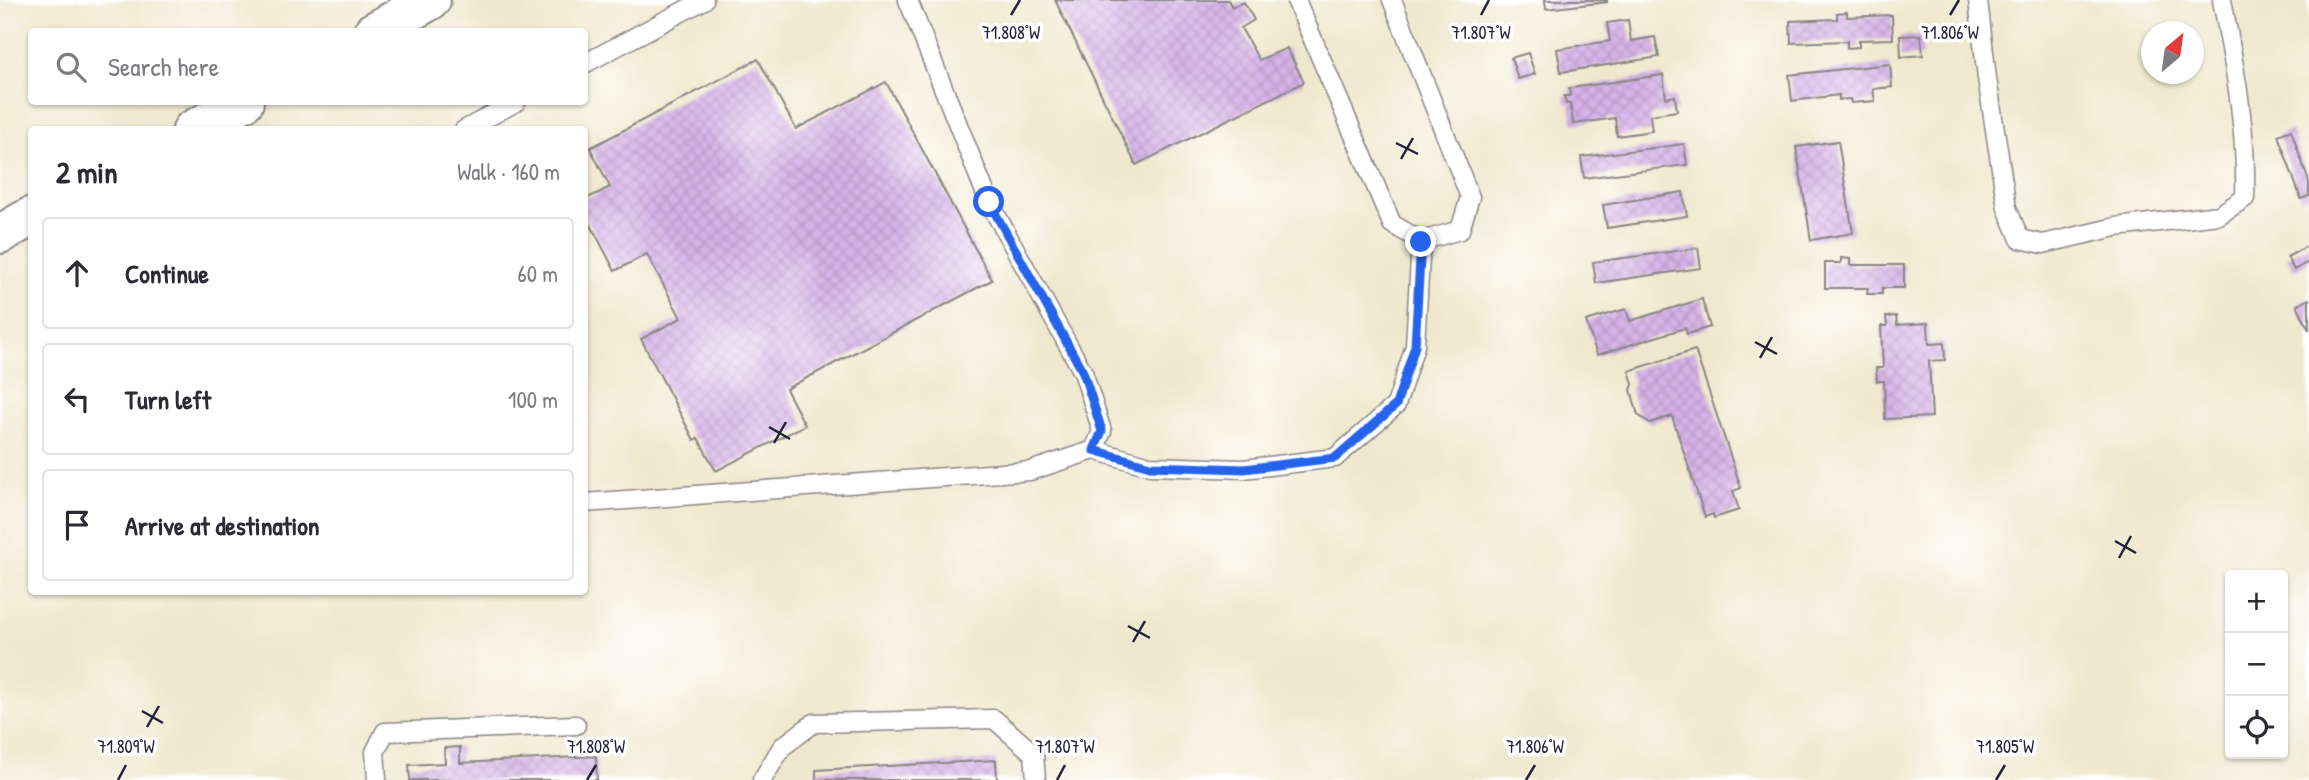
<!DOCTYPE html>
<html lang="en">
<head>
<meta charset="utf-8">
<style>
	body { margin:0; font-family:"Patrick Hand",sans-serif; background:#f2f2f3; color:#2b2b33 }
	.controls { position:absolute; right:21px; bottom:21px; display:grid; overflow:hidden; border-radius:7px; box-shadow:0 2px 5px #0004 }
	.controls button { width:63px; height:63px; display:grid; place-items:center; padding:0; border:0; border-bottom:2px solid #e1e1e2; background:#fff; color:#2b2b33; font:35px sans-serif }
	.compass { position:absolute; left:2141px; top:21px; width:63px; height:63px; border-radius:50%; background:#fff; box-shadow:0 2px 5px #0004; rotate:29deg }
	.stop { position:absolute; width:21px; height:21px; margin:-16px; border:5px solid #2563eb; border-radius:50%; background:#fff }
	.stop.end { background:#2563eb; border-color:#fff; box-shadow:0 2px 7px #0008 }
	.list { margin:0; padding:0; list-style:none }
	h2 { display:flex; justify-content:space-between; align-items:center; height:91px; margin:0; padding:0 28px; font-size:30px }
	h2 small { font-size:23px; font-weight:400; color:#7c7c81 }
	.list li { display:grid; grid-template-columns:46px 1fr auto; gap:21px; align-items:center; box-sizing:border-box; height:112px; margin:0 14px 14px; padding:0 14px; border:2px solid #e1e1e2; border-radius:7px }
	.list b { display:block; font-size:26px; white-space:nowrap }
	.list em { font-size:23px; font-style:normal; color:#7c7c81 }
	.icon { flex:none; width:38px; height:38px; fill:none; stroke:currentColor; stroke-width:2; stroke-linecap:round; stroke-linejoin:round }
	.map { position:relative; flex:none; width:2309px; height:780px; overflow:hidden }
	.search { position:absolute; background:#fff; box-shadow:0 2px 5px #0004; left:28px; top:28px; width:560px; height:77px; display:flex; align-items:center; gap:18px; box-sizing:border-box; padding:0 24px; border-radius:7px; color:#7c7c81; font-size:26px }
	.panel { position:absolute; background:#fff; box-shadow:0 2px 5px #0004; left:28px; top:126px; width:560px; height:469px; border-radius:7px }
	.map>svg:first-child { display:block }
</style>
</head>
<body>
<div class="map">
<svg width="2309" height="780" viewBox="0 0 2309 780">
	<defs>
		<pattern id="building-cross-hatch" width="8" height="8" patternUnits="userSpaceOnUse" patternTransform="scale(1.75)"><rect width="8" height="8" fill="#d6b2e8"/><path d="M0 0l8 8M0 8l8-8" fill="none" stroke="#b799c8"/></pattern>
	</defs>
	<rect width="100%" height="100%" fill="#fff"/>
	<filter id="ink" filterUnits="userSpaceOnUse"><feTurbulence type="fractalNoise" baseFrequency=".0143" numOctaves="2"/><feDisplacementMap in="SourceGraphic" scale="14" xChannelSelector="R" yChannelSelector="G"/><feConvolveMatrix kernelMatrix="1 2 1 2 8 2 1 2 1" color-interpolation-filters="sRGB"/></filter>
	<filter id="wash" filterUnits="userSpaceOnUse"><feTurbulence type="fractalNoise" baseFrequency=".00686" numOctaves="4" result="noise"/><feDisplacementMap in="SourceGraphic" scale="28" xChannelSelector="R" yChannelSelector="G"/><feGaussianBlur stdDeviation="1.57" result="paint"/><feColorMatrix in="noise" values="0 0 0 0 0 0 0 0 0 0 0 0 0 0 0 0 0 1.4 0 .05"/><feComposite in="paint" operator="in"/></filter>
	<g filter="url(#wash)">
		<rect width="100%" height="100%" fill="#f0e8ce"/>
		<g id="blocks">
			<g fill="url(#building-cross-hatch)">
				<polygon points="1055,0 1228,0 1232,7 1244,2 1254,20 1241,28 1259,60 1287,48 1304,82 1136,165"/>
				<polygon points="1545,0 1607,0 1607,2 1546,9"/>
				<polygon points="1847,12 1847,17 1892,15 1893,39 1859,40 1859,47 1847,48 1847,41 1791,43 1790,21 1837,19 1837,13"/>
				<polygon points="1628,20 1631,41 1655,37 1659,57 1561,72 1557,49 1610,41 1607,23"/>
				<polygon points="1921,35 1923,55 1901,57 1900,36"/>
				<polygon points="1528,53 1535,74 1518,79 1511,58"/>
				<polygon points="758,59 796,129 886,82 992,280 786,389 805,425 716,471 698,438 694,440 641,339 681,318 647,254 615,271 584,212 584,200 610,187 590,148"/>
				<polygon points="1890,64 1892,87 1873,89 1875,101 1851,103 1850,99 1839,100 1839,95 1792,101 1789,75"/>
				<polygon points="1663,75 1666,98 1675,96 1677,111 1650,115 1652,131 1617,136 1615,118 1573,124 1570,103 1566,104 1564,96 1570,96 1569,88"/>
				<polygon points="2291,130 2309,182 2309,196 2301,199 2278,135"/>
				<polygon points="1838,141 1853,233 1811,240 1796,147"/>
				<polygon points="1684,144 1687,165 1584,178 1581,157"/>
				<polygon points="1683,192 1687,216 1607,228 1603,205"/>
				<polygon points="2309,245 2309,262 2294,270 2287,257"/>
				<polygon points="1698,248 1701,268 1596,283 1593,262"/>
				<polygon points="1841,258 1850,259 1850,265 1904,265 1904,288 1882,288 1882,294 1867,294 1868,288 1825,288 1825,263 1841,263"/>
				<polygon points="1702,299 1710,327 1687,334 1685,328 1597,355 1586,321 1626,309 1630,321"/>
				<polygon points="2309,299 2309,330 2297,305"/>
				<polygon points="1896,316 1897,325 1928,323 1929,344 1944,343 1945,360 1929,361 1932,417 1885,419 1884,381 1877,381 1876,368 1883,368 1881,326 1887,326 1886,317"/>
				<polygon points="1695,350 1741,488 1733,491 1739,510 1714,518 1713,514 1705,517 1672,416 1650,423 1638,415 1631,390 1633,384 1629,371"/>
				<polygon points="460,747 460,763 596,756 597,780 410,780 409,765 445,763 444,748"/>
				<polygon points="996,760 997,780 816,780 816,770"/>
			</g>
		</g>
	</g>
	<g filter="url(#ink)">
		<use href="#blocks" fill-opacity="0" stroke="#898584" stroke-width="2"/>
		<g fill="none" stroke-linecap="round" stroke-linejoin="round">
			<defs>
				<g id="lane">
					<polyline points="1296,0 1392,224 1421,241 1460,230 1470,197 1392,0"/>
					<path d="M1978 0 1987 78 2007 208 2020 239 2043 244 2116 227 2219 215 2245 198C2247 129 2235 68 2222 0"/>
					<polyline points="584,64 704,0"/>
					<polyline points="464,130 516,102"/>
					<polyline points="1094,450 1150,466 1244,469 1335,458 1396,405 1415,346 1421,241"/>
					<polyline points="584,503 1030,471 1094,450 1102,431 1083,372 989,202 908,0"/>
					<polyline points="377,780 375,752 385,732 576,725"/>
					<polyline points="762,780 782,747 814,723 994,719 1034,754 1036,780"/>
				</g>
				<g id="primary">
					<polyline points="373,32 431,0"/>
					<polyline points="192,130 244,102"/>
					<polyline points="0,234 32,216"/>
				</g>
			</defs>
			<use href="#lane" stroke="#898584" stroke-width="21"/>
			<use href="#primary" stroke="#898584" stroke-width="42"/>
			<use href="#lane" stroke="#fff" stroke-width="18"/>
			<use href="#primary" stroke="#fff" stroke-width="38"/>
		</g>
	</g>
	<g fill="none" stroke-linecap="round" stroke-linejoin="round" filter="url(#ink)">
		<polyline stroke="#2563eb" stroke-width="9" points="989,202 1083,372 1102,431 1094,450 1150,466 1244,469 1335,458 1396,405 1415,346 1421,242"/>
	</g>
	<path fill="none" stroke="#22223b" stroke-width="2.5" d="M1011 15 1020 0M1481 15 1489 0M1950 15 1959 0M1396 143 1418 154M1401 159 1413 138M1755 342 1777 354M1760 358 1772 337M769 427 790 439M774 443 786 422M2115 541 2136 553M2119 558 2131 536M1128 626 1150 638M1133 642 1145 621M142 711 163 723M147 727 159 706M118 780 126 765M587 780 596 765M1057 780 1065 765M1526 780 1535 765M1996 780 2005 765"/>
	<g font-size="18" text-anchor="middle" fill="#22223b" stroke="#fff" stroke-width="7" stroke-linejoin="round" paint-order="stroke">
		<text x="1011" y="39">71.808°W</text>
		<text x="1481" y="39">71.807°W</text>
		<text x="1950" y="39">71.806°W</text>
		<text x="126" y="753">71.809°W</text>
		<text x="596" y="753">71.808°W</text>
		<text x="1065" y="753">71.807°W</text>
		<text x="1535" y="753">71.806°W</text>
		<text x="2005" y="753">71.805°W</text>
	</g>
</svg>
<div class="controls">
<button>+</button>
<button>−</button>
<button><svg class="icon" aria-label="locate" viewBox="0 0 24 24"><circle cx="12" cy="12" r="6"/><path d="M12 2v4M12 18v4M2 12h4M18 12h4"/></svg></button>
</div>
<svg class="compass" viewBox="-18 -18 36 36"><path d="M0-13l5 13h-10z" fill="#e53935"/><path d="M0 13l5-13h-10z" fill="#7c7c81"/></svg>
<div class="stop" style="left:989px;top:202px"></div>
<div class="stop end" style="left:1421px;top:242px"></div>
<div class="search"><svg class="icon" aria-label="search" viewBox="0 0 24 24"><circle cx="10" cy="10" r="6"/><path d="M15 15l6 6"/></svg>Search here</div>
<section class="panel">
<h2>2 min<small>Walk · 160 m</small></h2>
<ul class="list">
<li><svg class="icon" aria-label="ahead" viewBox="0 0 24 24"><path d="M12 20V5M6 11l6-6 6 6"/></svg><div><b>Continue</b></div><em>60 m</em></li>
<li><svg class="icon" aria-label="left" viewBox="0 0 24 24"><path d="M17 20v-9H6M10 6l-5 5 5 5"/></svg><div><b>Turn left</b></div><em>100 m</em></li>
<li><svg class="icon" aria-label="arrive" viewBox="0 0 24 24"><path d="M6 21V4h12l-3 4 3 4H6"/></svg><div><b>Arrive at destination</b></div></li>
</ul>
</section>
</div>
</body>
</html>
